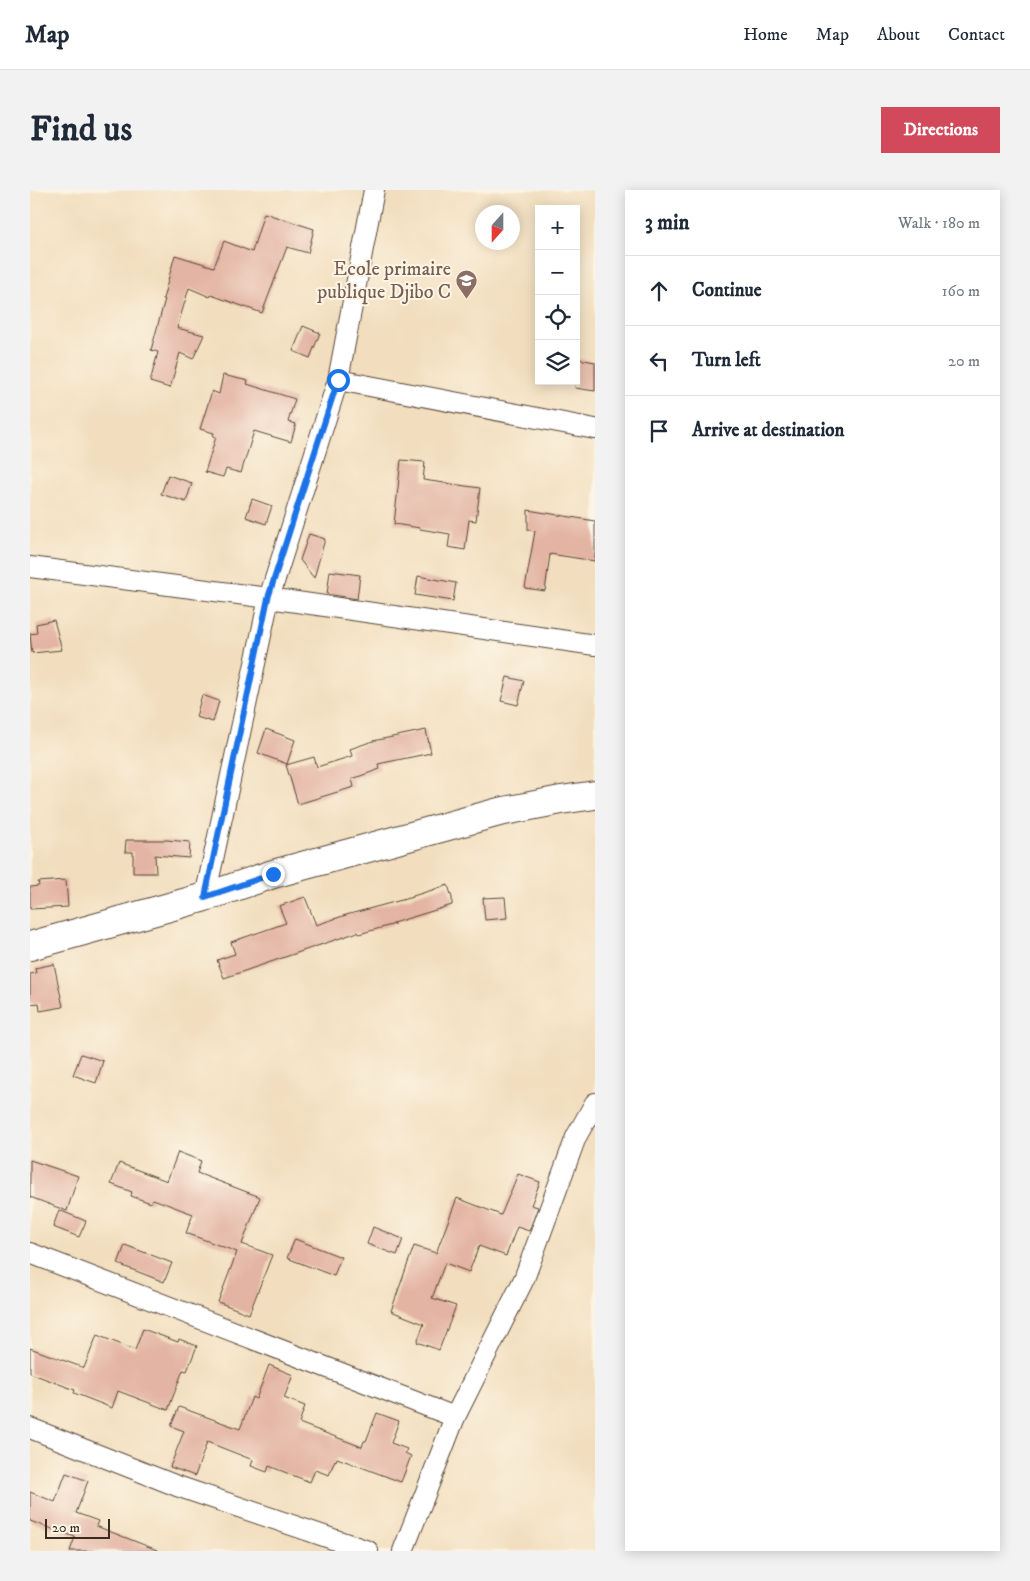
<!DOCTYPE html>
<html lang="en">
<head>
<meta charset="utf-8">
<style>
	body { margin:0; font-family:"IM FELL DW Pica",serif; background:#f2f2f3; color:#1f2937 }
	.controls { position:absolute; right:15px; top:15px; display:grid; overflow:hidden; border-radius:0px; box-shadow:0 2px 12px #0003 }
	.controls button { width:45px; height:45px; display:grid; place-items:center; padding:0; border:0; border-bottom:1px solid #e0e1e3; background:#fff; color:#1f2937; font:25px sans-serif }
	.compass { position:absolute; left:445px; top:15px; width:45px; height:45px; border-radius:50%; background:#fff; box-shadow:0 2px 12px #0003; rotate:201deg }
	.scale { position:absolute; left:15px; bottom:12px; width:65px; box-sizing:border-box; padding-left:5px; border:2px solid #3b2a1e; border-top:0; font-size:14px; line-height:18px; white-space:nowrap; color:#3b2a1e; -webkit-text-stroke:4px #fcf5e5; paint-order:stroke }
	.stop { position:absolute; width:15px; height:15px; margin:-11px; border:4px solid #1a73e8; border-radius:50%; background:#fff }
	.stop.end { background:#1a73e8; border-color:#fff; box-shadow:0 1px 5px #0008 }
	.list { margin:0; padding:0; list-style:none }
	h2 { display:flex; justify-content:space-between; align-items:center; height:65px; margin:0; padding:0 20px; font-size:21px }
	h2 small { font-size:16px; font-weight:400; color:#747a83 }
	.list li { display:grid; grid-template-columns:32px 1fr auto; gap:15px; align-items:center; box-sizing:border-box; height:70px; padding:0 20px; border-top:1px solid #e0e1e3 }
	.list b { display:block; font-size:19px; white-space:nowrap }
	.list em { font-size:16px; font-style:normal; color:#747a83 }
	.icon { flex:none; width:28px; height:28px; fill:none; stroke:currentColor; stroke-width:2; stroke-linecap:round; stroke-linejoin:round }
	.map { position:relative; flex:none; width:565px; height:1361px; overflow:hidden; border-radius:0px }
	header { display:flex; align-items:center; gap:30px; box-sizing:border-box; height:70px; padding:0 25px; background:#fff; border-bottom:1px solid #e0e1e3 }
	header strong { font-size:24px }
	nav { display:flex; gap:28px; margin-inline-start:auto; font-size:18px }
	.intro { display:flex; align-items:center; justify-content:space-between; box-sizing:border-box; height:120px; padding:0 30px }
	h1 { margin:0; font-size:35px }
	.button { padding:12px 22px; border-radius:0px; background:#d1495b; color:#fff; font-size:18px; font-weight:700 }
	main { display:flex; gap:30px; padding:0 30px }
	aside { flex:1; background:#fff; border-radius:0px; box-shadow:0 2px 12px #0003 }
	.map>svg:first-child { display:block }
</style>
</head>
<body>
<header>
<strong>Map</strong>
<nav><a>Home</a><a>Map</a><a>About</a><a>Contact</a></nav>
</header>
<div class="intro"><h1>Find us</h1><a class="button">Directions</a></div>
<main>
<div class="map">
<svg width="565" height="1361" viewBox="0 0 565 1361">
	<rect width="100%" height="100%" fill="#fcf5e5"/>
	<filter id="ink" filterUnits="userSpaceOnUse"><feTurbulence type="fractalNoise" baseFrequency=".02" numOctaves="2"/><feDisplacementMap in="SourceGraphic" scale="10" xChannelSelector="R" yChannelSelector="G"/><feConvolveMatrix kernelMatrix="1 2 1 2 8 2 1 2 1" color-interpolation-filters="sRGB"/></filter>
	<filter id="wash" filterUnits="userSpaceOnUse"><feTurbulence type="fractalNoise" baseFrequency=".0096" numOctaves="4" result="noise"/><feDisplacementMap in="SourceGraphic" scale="20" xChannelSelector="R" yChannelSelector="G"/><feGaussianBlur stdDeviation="1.12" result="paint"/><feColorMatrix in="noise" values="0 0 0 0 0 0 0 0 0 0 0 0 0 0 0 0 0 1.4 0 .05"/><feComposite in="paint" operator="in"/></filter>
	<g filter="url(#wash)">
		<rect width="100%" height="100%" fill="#f2debe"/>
		<g id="blocks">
			<g fill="#e3b3a3">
				<polygon points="234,23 284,39 278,63 257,57 232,123 181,105 180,107 159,98 147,138 174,145 163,169 150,163 140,198 120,192 128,162 121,160 135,109 133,109 145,65 184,77 194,51 222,62"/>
				<polygon points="273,136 290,143 280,168 263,161"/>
				<polygon points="549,169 565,172 565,201 545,198"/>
				<polygon points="193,185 218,191 217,194 265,209 258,232 266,234 261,252 224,241 211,283 196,279 193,287 175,282 186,247 183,246 184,243 170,239 182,201 189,204"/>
				<polygon points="371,270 395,272 393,290 450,298 446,331 439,330 435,360 418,357 420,344 390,339 390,338 364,334"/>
				<polygon points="138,285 162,293 156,312 131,304"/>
				<polygon points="222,309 242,316 236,334 216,327"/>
				<polygon points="498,320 565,331 565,371 520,364 515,401 495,398 505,341 498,340"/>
				<polygon points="279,344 295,349 284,388 270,370"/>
				<polygon points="300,381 330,385 327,409 297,404"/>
				<polygon points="388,386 426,393 423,411 385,405"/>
				<polygon points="24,430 32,460 2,463 0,444 7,443 6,434"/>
				<polygon points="477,487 494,491 488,515 471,511"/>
				<polygon points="172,505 189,511 183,532 166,527"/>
				<polygon points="236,539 265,550 257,574 228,563"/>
				<polygon points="396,540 401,563 348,574 350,579 322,589 324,597 268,614 256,575 284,567 287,577 322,566 320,559 343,551"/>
				<polygon points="96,650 137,650 160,652 159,668 125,665 126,683 103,683 103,662 95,662"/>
				<polygon points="36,690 38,717 0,719 0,697 9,696 8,692"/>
				<polygon points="418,695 422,708 422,715 363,733 365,734 329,744 328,742 194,788 187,770 205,764 201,752 256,733 249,716 275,707 286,735 316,725 383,707 383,706"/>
				<polygon points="475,707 477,728 455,730 453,708"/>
				<polygon points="24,774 33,817 10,821 9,813 0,814 0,784 6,783 5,778"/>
				<polygon points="51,864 73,871 66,893 43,885"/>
				<polygon points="148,962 171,971 167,983 230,1007 212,1054 242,1065 219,1124 188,1112 207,1062 156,1043 163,1024 123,1009 121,1013 101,1006 102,1002 81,994 89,973 137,991"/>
				<polygon points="0,970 48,986 37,1021 0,1007"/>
				<polygon points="488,984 510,992 501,1015 508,1017 499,1041 487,1037 476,1066 449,1056 439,1082 415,1073 402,1108 426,1116 409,1160 387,1152 394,1134 361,1121 384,1056 406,1063 427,1008 471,1025"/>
				<polygon points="29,1020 56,1031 49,1047 23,1037"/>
				<polygon points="343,1037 373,1049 367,1065 337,1054"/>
				<polygon points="265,1049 311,1067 304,1086 257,1068"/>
				<polygon points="95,1055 142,1073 134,1092 88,1074"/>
				<polygon points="113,1139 148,1152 149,1149 167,1156 157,1181 153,1180 138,1220 88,1201 82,1218 44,1203 45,1200 0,1183 0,1158 54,1178 67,1145 105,1160"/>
				<polygon points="239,1175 263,1185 254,1208 275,1216 269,1233 332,1257 334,1251 336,1251 347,1223 369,1231 361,1253 377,1259 375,1263 381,1266 371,1292 307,1268 306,1271 305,1270 299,1285 285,1280 280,1292 239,1276 237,1282 221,1276 223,1270 177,1252 165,1286 140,1277 154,1241 141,1236 149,1217 210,1239 222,1207 226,1209"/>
				<polygon points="36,1283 58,1291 46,1323 68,1331 66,1336 127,1360 127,1361 40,1361 45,1347 0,1331 0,1302 25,1312"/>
			</g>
		</g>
	</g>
	<g filter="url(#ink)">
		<use href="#blocks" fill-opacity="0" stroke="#564536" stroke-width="1"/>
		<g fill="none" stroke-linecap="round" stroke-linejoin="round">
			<defs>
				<g id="street">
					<polyline points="308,190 565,239"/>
					<polyline points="0,377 239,408 565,455"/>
					<polyline points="175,707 239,408 308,190 344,0"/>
					<polyline points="0,1063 425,1227"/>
					<polyline points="0,1238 147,1296 338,1361"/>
					<polyline points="373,1361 425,1227 494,1089 546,947 565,913"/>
				</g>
				<polyline id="primary" points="0,756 175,707 243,684 469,622 531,610 565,605"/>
			</defs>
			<use href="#street" stroke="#564536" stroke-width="22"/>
			<use href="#primary" stroke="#564536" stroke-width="30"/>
			<use href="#street" stroke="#fff" stroke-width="20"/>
			<use href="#primary" stroke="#fff" stroke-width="28"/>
		</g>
	</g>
	<g fill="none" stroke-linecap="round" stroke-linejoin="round" filter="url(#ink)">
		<polyline stroke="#1a73e8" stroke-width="6" points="243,684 175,707 238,408 308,190"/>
	</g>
	<defs>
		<symbol id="school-pin" viewBox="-11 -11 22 30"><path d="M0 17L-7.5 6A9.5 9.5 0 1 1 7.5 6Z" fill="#8d6e63" stroke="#fcf5e5"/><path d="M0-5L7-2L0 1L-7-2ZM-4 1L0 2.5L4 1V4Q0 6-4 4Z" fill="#fff"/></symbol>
	</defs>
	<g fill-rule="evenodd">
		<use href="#school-pin" x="424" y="78" width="25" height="34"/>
	</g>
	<g text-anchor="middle" stroke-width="4" stroke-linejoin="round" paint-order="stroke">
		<g font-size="20" fill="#785e54" stroke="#fcf5e5" text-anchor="end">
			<text x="421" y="85">Ecole primaire<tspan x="421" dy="23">publique Djibo C</tspan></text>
		</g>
	</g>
</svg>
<div class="controls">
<button>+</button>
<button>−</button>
<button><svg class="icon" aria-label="locate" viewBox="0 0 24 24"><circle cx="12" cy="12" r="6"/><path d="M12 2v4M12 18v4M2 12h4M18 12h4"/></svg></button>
<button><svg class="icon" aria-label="layers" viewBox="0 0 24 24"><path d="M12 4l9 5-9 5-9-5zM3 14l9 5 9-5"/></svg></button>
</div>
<svg class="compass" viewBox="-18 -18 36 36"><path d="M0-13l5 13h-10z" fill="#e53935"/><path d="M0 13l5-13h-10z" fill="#747a83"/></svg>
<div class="scale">20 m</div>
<div class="stop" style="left:308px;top:190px"></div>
<div class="stop end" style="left:243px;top:684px"></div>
</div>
<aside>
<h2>3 min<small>Walk · 180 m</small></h2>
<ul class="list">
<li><svg class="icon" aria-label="ahead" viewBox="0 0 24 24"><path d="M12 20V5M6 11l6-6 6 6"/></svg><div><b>Continue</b></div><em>160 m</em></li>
<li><svg class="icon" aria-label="left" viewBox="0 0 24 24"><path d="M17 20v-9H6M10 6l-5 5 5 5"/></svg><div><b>Turn left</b></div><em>20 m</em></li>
<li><svg class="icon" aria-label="arrive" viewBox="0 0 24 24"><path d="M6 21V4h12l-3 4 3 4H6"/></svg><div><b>Arrive at destination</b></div></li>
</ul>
</aside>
</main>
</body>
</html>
